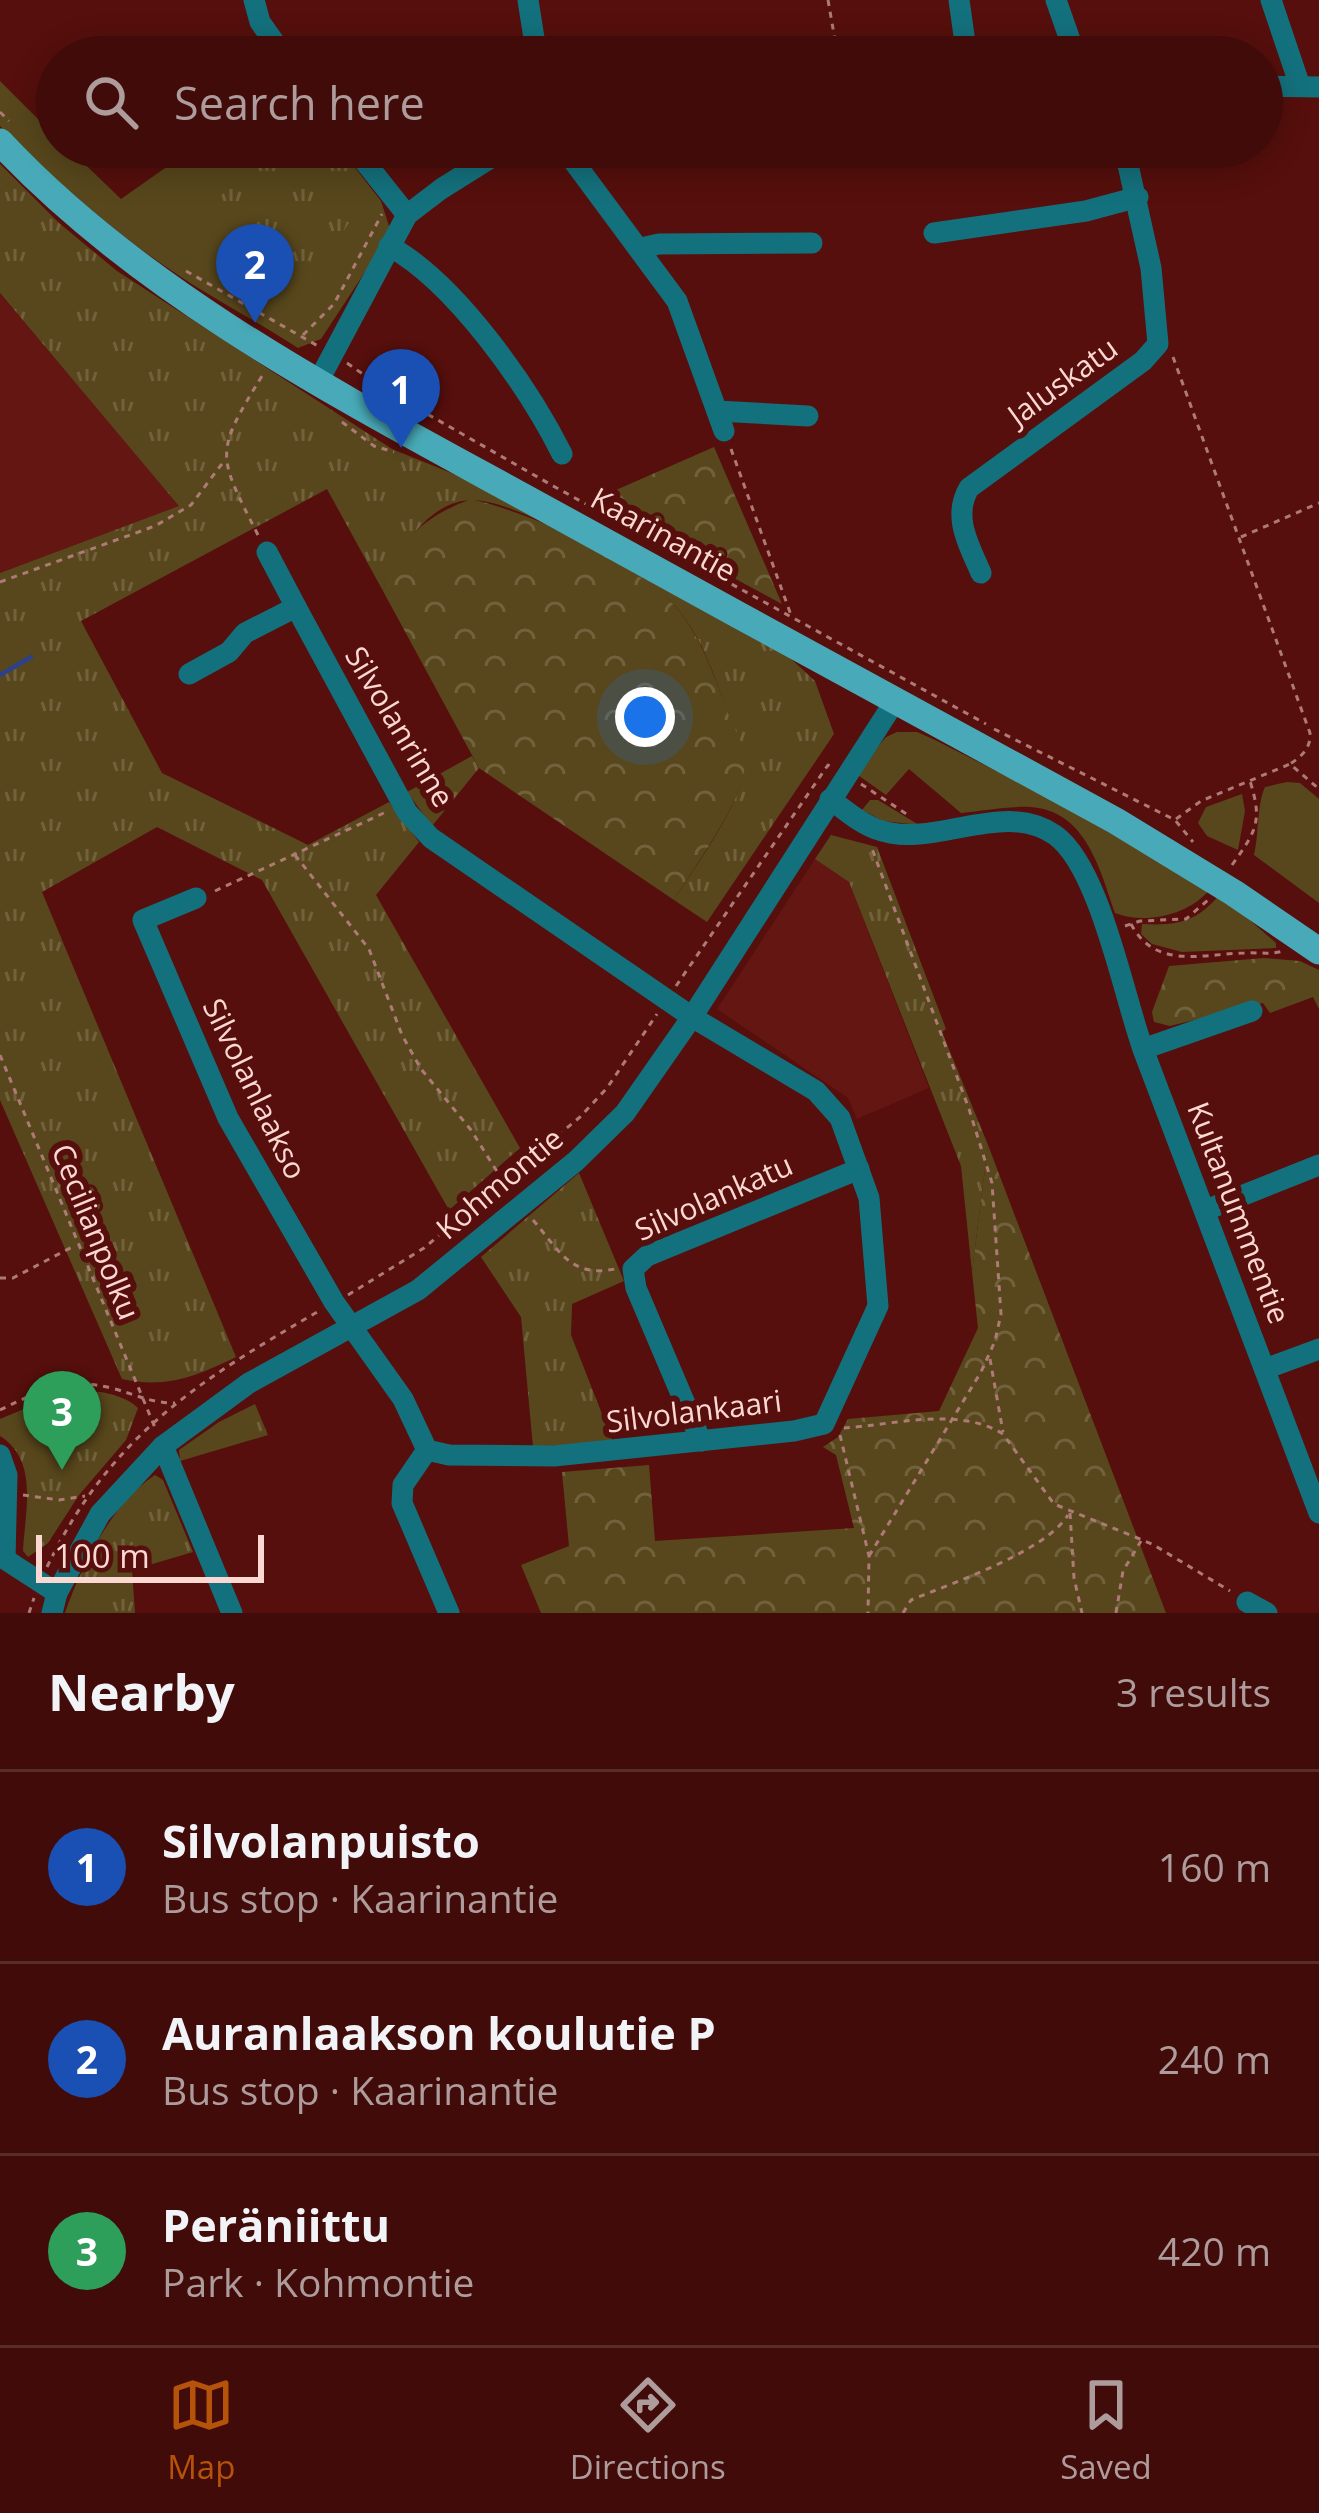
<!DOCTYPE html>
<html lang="en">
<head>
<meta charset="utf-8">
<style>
	body { margin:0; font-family:"Open Sans",sans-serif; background:#471412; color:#f1f3f6 }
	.scale { position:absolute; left:36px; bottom:30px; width:228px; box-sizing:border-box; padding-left:12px; border:6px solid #fcd8d3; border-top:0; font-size:33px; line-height:42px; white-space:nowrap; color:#fcd8d3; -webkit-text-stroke:9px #560f0c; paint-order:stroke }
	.you { position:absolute; left:645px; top:717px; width:42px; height:42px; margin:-30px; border:9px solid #fff; border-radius:50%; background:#1a73e8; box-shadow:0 0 0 18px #1a73e833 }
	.badge { display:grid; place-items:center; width:78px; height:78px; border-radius:50%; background:#b45309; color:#fff; font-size:39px; font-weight:700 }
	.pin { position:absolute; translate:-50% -99px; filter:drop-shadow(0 3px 6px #0008) }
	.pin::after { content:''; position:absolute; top:63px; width:42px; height:36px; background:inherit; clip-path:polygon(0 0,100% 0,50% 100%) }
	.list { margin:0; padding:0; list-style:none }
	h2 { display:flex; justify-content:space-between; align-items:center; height:156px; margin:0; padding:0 48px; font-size:51px }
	h2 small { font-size:39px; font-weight:400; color:#ae9b9c }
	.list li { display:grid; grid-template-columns:78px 1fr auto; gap:36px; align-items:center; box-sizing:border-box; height:192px; padding:0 48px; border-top:3px solid #592b2a }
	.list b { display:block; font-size:45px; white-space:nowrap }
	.list p { margin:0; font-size:39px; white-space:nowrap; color:#ae9b9c }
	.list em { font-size:39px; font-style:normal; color:#ae9b9c }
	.icon { flex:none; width:66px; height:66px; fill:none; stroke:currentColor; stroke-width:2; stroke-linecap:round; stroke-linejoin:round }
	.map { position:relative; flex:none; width:1319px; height:1613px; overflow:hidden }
	.search { position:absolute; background:#400b09; box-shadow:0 6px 30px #0003; left:36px; right:36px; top:36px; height:132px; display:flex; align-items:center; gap:30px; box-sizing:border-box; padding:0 42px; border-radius:66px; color:#ae9b9c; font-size:45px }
	.sheet { height:732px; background:#400b09 }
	nav { display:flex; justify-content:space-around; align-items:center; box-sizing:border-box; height:168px; border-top:3px solid #592b2a; background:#400b09; font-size:33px; color:#ae9b9c }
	nav a { display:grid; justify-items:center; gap:6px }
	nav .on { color:#b45309 }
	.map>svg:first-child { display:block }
</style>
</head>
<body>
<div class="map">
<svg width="1319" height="1613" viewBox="0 0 1319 1613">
	<defs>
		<pattern id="forest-crowns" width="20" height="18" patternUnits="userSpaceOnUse" patternTransform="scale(3)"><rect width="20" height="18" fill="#58471c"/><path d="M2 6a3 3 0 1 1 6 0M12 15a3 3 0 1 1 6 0" fill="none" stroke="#71613c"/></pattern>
		<pattern id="park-tufts" width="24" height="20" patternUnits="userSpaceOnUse" patternTransform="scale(3)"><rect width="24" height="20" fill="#58471c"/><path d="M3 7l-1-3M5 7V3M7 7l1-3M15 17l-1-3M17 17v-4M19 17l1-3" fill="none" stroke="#71613c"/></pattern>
	</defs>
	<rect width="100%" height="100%" fill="#560f0c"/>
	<g fill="#641613">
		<polygon points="0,294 180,506 0,573"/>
		<polygon points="815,859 849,882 929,1088 857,1119 848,1098 717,1009"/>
	</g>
	<g fill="#58471c">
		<path d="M0 81 57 138V147H67L121 199 195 147H339L381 201 390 229 386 240 321 339 298 348C269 329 240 313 210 295 133 250 63 188 0 126Z"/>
		<path d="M897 732H917L935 740 1044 795 1210 889C1190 915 1145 925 1115 913 1100 870 1086 810 1030 807 1007 806 983 811 961 813L909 769 886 795 855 773 886 737Z"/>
		<path d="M1287 782 1300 783 1319 799V903L1254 855C1259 835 1257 803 1265 787Z"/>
		<polygon points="1242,794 1245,811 1238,850 1207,836 1198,823 1206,807"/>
		<polygon points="870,800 878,800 919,825 883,821 862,810"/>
		<path d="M1220 894 1276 943V948L1182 952 1152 944 1141 934 1142 924C1177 926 1197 922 1220 894Z"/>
	</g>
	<g fill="url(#forest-crowns)">
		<polygon points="714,447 782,604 591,501"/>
		<path d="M471 499C534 514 628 557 673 604 697 630 712 669 724 702 731 718 746 744 746 762 745 798 694 868 674 900L479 768 383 591C399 540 421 518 471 499Z"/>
		<polygon points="1264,958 1300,961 1319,970 1319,1009 1313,997 1270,1013 1263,1003 1170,1026 1154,1022 1152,1012 1169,966"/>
		<polygon points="988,1145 1166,1613 541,1613 521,1565 569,1546 562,1472 649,1465 655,1541 854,1528 836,1455 823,1447 838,1437 848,1419 939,1411 978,1328 972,1272"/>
	</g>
	<g fill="url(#park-tufts)">
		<polygon points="251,147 337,147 353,167 347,177 365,199 322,263 297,267 235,234 219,197 259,165"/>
		<path d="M0 164 59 223 117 271 392 449 471 481 776 645 815 681 834 734 707 922 674 900C695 867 744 801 745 763 746 748 733 726 727 711 715 676 700 633 674 605 644 572 518 501 474 500 428 499 395 554 383 591L327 489 81 621 162 773 308 845 389 802 419 842 376 895 520 1148 449 1210 262 880 157 827 42 892 236 1357C197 1376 166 1389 122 1379L0 1100V573L179 506 0 293Z"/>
		<polygon points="472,756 479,768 432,826 407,792"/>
		<polygon points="831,835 877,847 946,1029 942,1032 988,1145 972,1272 961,1166 849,882 815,859"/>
		<polygon points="579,1173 624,1281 572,1304 571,1335 613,1442 533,1447 521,1317 481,1257"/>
		<path d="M67 1391C89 1389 122 1392 138 1408L126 1440 79 1495 48 1543 28 1557 23 1551C25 1512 39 1460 0 1436V1419Z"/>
		<polygon points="255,1404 268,1435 180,1461 179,1450 219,1422"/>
		<path d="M155 1475 163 1480 193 1552 132 1570 135 1613H65C81 1567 111 1504 155 1475Z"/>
	</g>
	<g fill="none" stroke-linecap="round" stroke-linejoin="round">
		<polyline stroke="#2c4189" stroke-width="4.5" points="0,675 31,657"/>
		<g stroke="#ae7a76" stroke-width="3" stroke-dasharray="6 6" stroke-linecap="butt">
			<polyline points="828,0 838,57"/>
			<polyline points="0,112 9,121"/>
			<polyline points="186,271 318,346"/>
			<polyline points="303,335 334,304 382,214"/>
			<path d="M1173 357 1310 733C1311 748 1302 756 1290 764"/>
			<polyline points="347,363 387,391 555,487 986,724"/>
			<polyline points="342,422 374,446 394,452"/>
			<polyline points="731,449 791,615"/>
			<path d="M258 535C217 454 214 454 262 376"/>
			<polyline points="1241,537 1319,503"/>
			<polyline points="0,582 155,526 191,505 224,461"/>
			<polyline points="994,729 1159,812 1175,820 1193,842"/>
			<polyline points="861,784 908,815"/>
			<polyline points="1176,819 1201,801 1290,764 1319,789"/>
			<polyline points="295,855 369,949 402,1035 421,1069 471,1130 508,1189"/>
			<path d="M1232 865C1256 831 1263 822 1250 781"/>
			<polyline points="215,891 386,812"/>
			<path d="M1131 924C1155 970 1203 954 1244 953 1258 952 1270 955 1283 951"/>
			<polyline points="1125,926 1140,921 1186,919 1208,900"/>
			<polyline points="676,986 828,765 832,767"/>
			<polyline points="0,1055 156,1430"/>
			<path d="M533 1220C559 1250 570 1278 615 1269"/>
			<polyline points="0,1278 13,1278 74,1246"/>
			<polyline points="348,1295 424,1248 580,1117 607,1088 657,1014"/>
			<polyline points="990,1359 1003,1432"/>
			<path d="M0 1410C36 1392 70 1377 111 1388 135 1394 150 1403 175 1403"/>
			<path d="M844 1428C892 1425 959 1406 1003 1434L1054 1504 1152 1544 1230 1591"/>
			<polyline points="840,1435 869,1556 868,1613"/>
			<polyline points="23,1495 59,1500 85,1496"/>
			<polyline points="1070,1513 1074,1578 1082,1613"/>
			<polyline points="869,1556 981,1372 995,1341 1001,1314 992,1183 969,1109 871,846"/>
			<path d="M47 1567C110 1436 198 1381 319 1311"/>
			<polyline points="29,1613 34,1598"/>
			<path d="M903 1613 911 1600C952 1583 1045 1552 1068 1515"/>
			<polyline points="1116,1613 1123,1571 1141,1541"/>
		</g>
		<g stroke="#13717d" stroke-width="21">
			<polyline points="254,0 260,22 285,57"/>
			<polyline points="528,0 537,57"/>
			<polyline points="959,0 967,57"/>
			<polyline points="1056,0 1076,57"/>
			<polyline points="1271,0 1300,86"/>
			<polyline points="1262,86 1319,87"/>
			<polyline points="353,147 407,215"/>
			<polyline points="563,147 677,301 724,431"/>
			<polyline points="934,233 1086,211 1138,197"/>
			<path d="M389 246C455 282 528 386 562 454"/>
			<polyline points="641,248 659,244 812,243"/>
			<polyline points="319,380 407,215 441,189 508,147"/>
			<polyline points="717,411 808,416"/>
			<polyline points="267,552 296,607"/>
			<path d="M981 573C969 545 952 517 969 488L1143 361 1158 344 1151 268 1124 147"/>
			<polyline points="189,674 229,652 245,633 296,607 407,812 431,838 692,1017 816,1091 840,1118 869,1198 878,1306 824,1424 794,1431 554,1456 449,1455 427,1450 403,1399 334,1302 228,1118 143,920 196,898"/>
			<path d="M830 799C844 809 859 823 876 829 932 851 1002 798 1055 835 1100 867 1124 998 1144 1052 1201 1206 1261 1359 1319 1513"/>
			<polyline points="1143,1049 1252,1011"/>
			<polyline points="1206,1210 1319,1165"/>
			<polyline points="1265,1369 1319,1349"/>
			<polyline points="701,1441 636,1288 633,1269 647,1256 859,1169"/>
			<polyline points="163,1446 232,1613"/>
			<polyline points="427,1450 403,1485 402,1503 449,1613"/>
			<polyline points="0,1455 7,1475 5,1559"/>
			<polyline points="0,1556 57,1593"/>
			<polyline points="1247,1602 1267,1613"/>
			<polyline points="52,1613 57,1593 100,1514 163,1446 249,1383 418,1290 576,1161 625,1113 692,1017 895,701"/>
		</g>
		<path stroke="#48aab8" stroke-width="27" d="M0 142C145 297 349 401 533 502 727 609 921 715 1116 821L1234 893 1319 951"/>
	</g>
	<g text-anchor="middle" stroke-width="12" stroke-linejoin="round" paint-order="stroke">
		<g font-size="30" fill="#fcd8d3" stroke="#560f0c">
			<text transform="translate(1063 382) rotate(-36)" y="10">Jaluskatu</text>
			<text transform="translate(663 535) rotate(29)" y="10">Kaarinantie</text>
			<text transform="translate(399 727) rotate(59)" y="10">Silvolanrinne</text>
			<text transform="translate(254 1089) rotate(64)" y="10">Silvolanlaakso</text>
			<text transform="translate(500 1184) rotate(-40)" y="10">Kohmontie</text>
			<text transform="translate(714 1198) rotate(-24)" y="10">Silvolankatu</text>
			<text transform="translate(1238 1213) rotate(69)" y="10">Kultanummentie</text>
			<text transform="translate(95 1232) rotate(68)" y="10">Cecilianpolku</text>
			<text transform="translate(694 1412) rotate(-7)" y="10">Silvolankaari</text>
		</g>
	</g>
</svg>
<div class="scale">100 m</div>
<div class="you"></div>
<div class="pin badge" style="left:401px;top:448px;background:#1a4fb4">1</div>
<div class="pin badge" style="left:255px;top:323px;background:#1a4fb4">2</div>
<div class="pin badge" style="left:62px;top:1470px;background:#2e9e5b">3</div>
<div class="search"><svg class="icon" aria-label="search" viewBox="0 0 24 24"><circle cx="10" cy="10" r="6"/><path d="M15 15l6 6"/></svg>Search here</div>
</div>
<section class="sheet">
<h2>Nearby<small>3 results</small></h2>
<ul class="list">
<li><span class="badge" style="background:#1a4fb4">1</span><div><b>Silvolanpuisto</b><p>Bus stop · Kaarinantie</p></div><em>160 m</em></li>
<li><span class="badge" style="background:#1a4fb4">2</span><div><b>Auranlaakson koulutie P</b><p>Bus stop · Kaarinantie</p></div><em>240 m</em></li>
<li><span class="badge" style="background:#2e9e5b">3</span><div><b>Peräniittu</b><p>Park · Kohmontie</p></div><em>420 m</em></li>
</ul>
</section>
<nav>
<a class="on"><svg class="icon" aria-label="map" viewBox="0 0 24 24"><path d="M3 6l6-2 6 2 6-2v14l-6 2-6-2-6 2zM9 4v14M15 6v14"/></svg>Map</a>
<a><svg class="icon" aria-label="directions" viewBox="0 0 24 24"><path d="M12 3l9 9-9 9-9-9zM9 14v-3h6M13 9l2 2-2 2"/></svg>Directions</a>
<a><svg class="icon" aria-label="saved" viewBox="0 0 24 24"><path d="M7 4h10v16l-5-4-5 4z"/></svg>Saved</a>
</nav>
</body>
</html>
